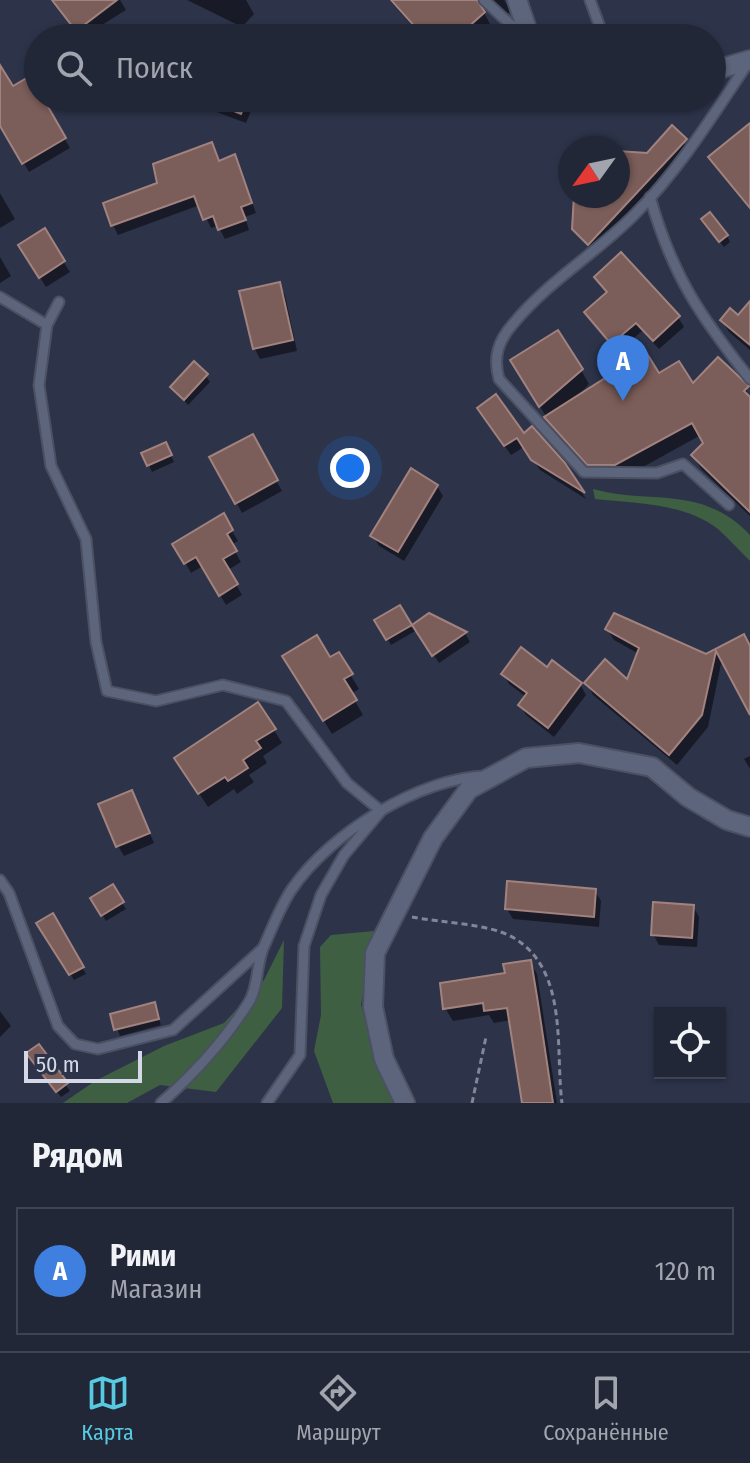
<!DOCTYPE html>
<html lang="ru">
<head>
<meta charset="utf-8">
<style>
	body { margin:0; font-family:"Fira Sans Condensed",sans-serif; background:#2a2f40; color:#f1f3f6 }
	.controls { position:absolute; right:24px; bottom:24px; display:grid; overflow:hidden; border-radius:0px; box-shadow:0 2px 6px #0004 }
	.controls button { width:72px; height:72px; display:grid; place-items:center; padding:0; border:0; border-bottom:2px solid #3f4453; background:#222738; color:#f1f3f6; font:40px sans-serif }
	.compass { position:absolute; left:558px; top:136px; width:72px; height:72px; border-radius:50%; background:#222738; box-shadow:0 2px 6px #0004; rotate:237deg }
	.scale { position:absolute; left:24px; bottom:20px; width:118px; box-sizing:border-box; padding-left:8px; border:4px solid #d5d9e7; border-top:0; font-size:22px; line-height:28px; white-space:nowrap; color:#d5d9e7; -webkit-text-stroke:6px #2d344a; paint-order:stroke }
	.you { position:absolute; left:350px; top:468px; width:28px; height:28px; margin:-20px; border:6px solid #fff; border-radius:50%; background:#1a73e8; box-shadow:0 0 0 12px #1a73e833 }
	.badge { display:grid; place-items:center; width:52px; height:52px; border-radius:50%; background:#57c9e1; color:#fff; font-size:26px; font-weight:700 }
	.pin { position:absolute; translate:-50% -66px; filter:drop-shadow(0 2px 4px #0008) }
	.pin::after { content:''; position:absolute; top:42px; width:28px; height:24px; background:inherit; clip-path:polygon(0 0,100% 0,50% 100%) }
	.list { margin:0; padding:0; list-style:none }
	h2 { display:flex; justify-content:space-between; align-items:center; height:104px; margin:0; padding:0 32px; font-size:34px }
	h2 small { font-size:26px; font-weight:400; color:#a2a5ae }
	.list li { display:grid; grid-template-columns:52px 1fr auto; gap:24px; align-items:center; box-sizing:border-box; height:128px; margin:0 16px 16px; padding:0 16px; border:2px solid #3f4453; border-radius:0px }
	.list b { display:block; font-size:30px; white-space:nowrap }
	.list p { margin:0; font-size:26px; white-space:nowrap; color:#a2a5ae }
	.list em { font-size:26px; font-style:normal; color:#a2a5ae }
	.icon { flex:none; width:44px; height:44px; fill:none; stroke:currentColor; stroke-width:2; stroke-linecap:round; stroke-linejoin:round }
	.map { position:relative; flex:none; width:750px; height:1103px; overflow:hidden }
	.search { position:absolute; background:#222738; box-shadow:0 2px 6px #0004; left:24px; right:24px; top:24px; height:88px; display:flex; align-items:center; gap:20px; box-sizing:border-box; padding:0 28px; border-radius:44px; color:#a2a5ae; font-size:30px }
	.sheet { height:248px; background:#222738 }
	nav { display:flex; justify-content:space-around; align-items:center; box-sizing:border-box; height:112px; border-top:2px solid #3f4453; background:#222738; font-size:22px; color:#a2a5ae }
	nav a { display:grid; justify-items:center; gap:4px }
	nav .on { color:#57c9e1 }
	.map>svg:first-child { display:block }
</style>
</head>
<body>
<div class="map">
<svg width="750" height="1103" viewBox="0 0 750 1103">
	<rect width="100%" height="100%" fill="#2d344a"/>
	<g fill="#3e5f42">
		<path d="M593 489C651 505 702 484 750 535V561C739 550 729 539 718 529 685 503 634 503 595 499Z"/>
		<polygon points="374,931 361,1005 393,1103 333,1103 314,1051 321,1015 320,947 331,935"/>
		<polygon points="284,940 282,1008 216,1092 160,1085 127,1103 63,1103 95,1081 164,1046 224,1023 264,980"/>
	</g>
	<g fill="#0007">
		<polygon points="52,0 120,0 126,10 81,38"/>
		<polygon points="187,0 246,0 254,14 242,27"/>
		<polygon points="389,0 504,0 511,11 506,15 486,8 485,14 491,26 478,38 423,38"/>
		<polygon points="0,69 12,89 38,93 70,148 29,172 0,122"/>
		<polygon points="179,98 253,98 255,101 246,123"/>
		<polygon points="672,128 692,154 596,256 574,229 577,196 618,196 618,153 648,155"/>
		<polygon points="211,145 220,163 239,166 256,213 245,217 249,230 225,239 218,226 211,228 200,205 118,235 113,225"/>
		<polygon points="0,193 15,219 0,228"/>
		<polygon points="707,226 727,236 730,242 724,247"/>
		<polygon points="44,231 70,272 46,287 20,246"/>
		<polygon points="0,257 11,276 0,283"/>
		<polygon points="596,278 678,317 684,327 659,349 642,331 618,352 586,313 608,294"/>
		<polygon points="279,284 285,295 297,351 260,359 255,349"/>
		<polygon points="750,304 750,350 729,332 722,320 739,318"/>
		<polygon points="513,361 581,370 589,384 574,400 658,376 693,386 747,388 750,516 701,469 693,455 705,443 701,435 623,478 597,477 554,430"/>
		<polygon points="206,376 210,382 188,405 172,387"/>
		<polygon points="485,419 523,435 564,464 586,499 540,470 524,447 511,455"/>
		<polygon points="252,436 282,491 242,513 212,458"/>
		<polygon points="169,451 174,462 152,472 144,454"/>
		<polygon points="437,486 443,496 404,561 379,546 373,536"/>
		<polygon points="223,516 238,541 231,545 241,562 228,570 242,595 226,605 203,566 191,573 175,544"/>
		<polygon points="399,608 411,628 429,616 465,633 470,642 439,663 417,630 391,645 377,620"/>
		<polygon points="607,629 706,656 743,637 750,649 750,711 722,659 708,727 677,765 593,695 587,684 628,682 639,654 614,640"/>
		<polygon points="338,654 359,689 351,694 363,715 332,734 293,671"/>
		<polygon points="547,669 580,684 586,695 554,737 526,715 520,705 526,697 509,684 503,674"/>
		<polygon points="274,730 282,743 263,756 267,763 249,775 254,782 237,794 234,789 208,807 185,772"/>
		<polygon points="750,756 750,769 744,759"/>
		<polygon points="137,803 154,843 124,856 118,846"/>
		<polygon points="112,887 126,909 106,921 93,899"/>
		<polygon points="595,891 601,901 599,927 513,919 507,909"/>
		<polygon points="693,906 699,917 697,947 659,945 653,934"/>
		<polygon points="52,916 86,974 74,980 38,923"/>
		<polygon points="530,962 537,974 557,1103 524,1103 511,1020 494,1023 489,1015 453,1021 445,1008"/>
		<polygon points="154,1004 161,1025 120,1036 112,1015"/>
		<polygon points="0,1011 11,1026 0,1037"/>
		<polygon points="38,1047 70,1091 61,1097 32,1059"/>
	</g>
	<g fill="#7b5d59" stroke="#a2827e" stroke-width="2">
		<polygon points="52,0 117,0 76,31"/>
		<polygon points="391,0 477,0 485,12 456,38 425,38"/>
		<polygon points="0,65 13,86 30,76 38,89 38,98 43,98 66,138 22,164 0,126"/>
		<polygon points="202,98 247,98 241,114"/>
		<polygon points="750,123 750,208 708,157"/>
		<polygon points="672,125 687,139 588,245 572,229 574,196 618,196 618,151 647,153"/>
		<polygon points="212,142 219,161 235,154 252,203 241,207 246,220 218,230 213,216 203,220 194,196 111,226 103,203 157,183 153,164"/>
		<polygon points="710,212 728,235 719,242 701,219"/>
		<polygon points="45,228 65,261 39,278 18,245"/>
		<polygon points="621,252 680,316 653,341 636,323 611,344 584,312 607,292 594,277"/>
		<polygon points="280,282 293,340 253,349 239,291"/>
		<polygon points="750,301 750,345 720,320 730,308 738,315"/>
		<polygon points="558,330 583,369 539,407 510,360"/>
		<polygon points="646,352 659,373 679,361 693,383 718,357 749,386 744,391 750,397 750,512 691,455 703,443 692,423 615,465 587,465 544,417"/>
		<polygon points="194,361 208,374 184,400 170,387"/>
		<polygon points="496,394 524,433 532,426 565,463 585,493 531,460 517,438 504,446 477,408"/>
		<polygon points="253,434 278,480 235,504 209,457"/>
		<polygon points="166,442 172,455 147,466 141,453"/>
		<polygon points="411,468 438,485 398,552 370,536"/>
		<polygon points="224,513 233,530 227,534 237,551 223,559 238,584 219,596 196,557 184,564 172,544"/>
		<polygon points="400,605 412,625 386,640 374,620"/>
		<polygon points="429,613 467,632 432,656 412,625"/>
		<polygon points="614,613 706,654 744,634 750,646 750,715 716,651 702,715 669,755 584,683 605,659 627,679 639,648 605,629"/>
		<polygon points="317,635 330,657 339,652 353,674 344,679 357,700 323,721 282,656"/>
		<polygon points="521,647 547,667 552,660 582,683 548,728 518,705 527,693 501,674"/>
		<polygon points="258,702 276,729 256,741 261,748 243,760 248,768 228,781 225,777 198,794 174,758"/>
		<polygon points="132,790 150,833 116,847 98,804"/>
		<polygon points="507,881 596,889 594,917 505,909"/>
		<polygon points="113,884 124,902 101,916 90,898"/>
		<polygon points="653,902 694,905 692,938 651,935"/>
		<polygon points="53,913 84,967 69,975 36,923"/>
		<polygon points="531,960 538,1003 553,1103 522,1103 507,1008 484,1011 483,1003 443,1009 440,983 505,973 503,964"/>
		<polygon points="155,1002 159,1019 114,1030 110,1014"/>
		<polygon points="39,1044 68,1083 56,1092 26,1053"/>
	</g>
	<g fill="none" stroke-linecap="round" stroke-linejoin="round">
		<defs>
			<g id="service">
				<polyline points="484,0 525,38"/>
				<polyline points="590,0 604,38"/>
				<path d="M650 197C672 275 700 316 750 379"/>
				<polyline points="0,297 47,325"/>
				<polyline points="59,302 47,325 39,385 51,466 86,539 96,642 107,691 156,701 223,685 286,701 347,783 381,811 344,855 321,895 304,946 300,1055 267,1103"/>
				<path d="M729 505 683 464 657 473 584 472 499 379C493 357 498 341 513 324 548 281 597 253 635 214 680 169 713 115 748 63"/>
				<polyline points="0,880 9,893 58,1026 75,1044 98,1049 173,1030 262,949"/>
				<path d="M161 1103C194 1074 225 1040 249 1002 259 986 256 961 265 944 273 926 281 905 292 889 329 834 420 777 487 776"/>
			</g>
			<g id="minor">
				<polyline points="517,0 530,38"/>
				<polyline points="712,71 750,60"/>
				<polyline points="405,1103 384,1059 373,1007 375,953 433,838 469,789 526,758 579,753 652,767 688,797 727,820 750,827"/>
			</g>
		</defs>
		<use href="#service" stroke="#4b5063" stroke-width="13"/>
		<use href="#minor" stroke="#4b5063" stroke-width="22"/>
		<g stroke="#818799" stroke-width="3" stroke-dasharray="6 4" stroke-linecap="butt">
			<path d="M412 917C441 923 489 923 514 938 569 971 555 1050 562 1103"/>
			<polyline points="472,1103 486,1037"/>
		</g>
		<use href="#service" stroke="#5d657d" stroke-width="9"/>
		<use href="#minor" stroke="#5d657d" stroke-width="18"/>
	</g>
</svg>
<div class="controls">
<button><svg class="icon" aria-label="locate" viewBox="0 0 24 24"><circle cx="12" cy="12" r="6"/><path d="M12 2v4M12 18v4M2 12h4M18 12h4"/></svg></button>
</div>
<svg class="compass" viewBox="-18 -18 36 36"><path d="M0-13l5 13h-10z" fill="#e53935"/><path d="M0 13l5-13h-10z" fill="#a2a5ae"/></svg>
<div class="scale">50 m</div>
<div class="you"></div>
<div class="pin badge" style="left:623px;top:401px;background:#3f7fe0">A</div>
<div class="search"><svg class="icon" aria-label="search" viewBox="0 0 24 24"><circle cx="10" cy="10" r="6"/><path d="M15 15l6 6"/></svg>Поиск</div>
</div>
<section class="sheet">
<h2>Рядом<small></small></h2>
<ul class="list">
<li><span class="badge" style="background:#3f7fe0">A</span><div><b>Рими</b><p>Магазин</p></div><em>120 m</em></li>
</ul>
</section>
<nav>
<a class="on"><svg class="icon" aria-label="map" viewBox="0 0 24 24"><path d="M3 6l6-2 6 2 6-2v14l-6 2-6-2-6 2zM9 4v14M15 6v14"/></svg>Карта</a>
<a><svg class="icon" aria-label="directions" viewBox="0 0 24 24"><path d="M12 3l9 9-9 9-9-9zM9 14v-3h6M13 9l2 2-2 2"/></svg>Маршрут</a>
<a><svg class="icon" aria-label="saved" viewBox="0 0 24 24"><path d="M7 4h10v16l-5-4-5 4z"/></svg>Сохранённые</a>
</nav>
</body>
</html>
